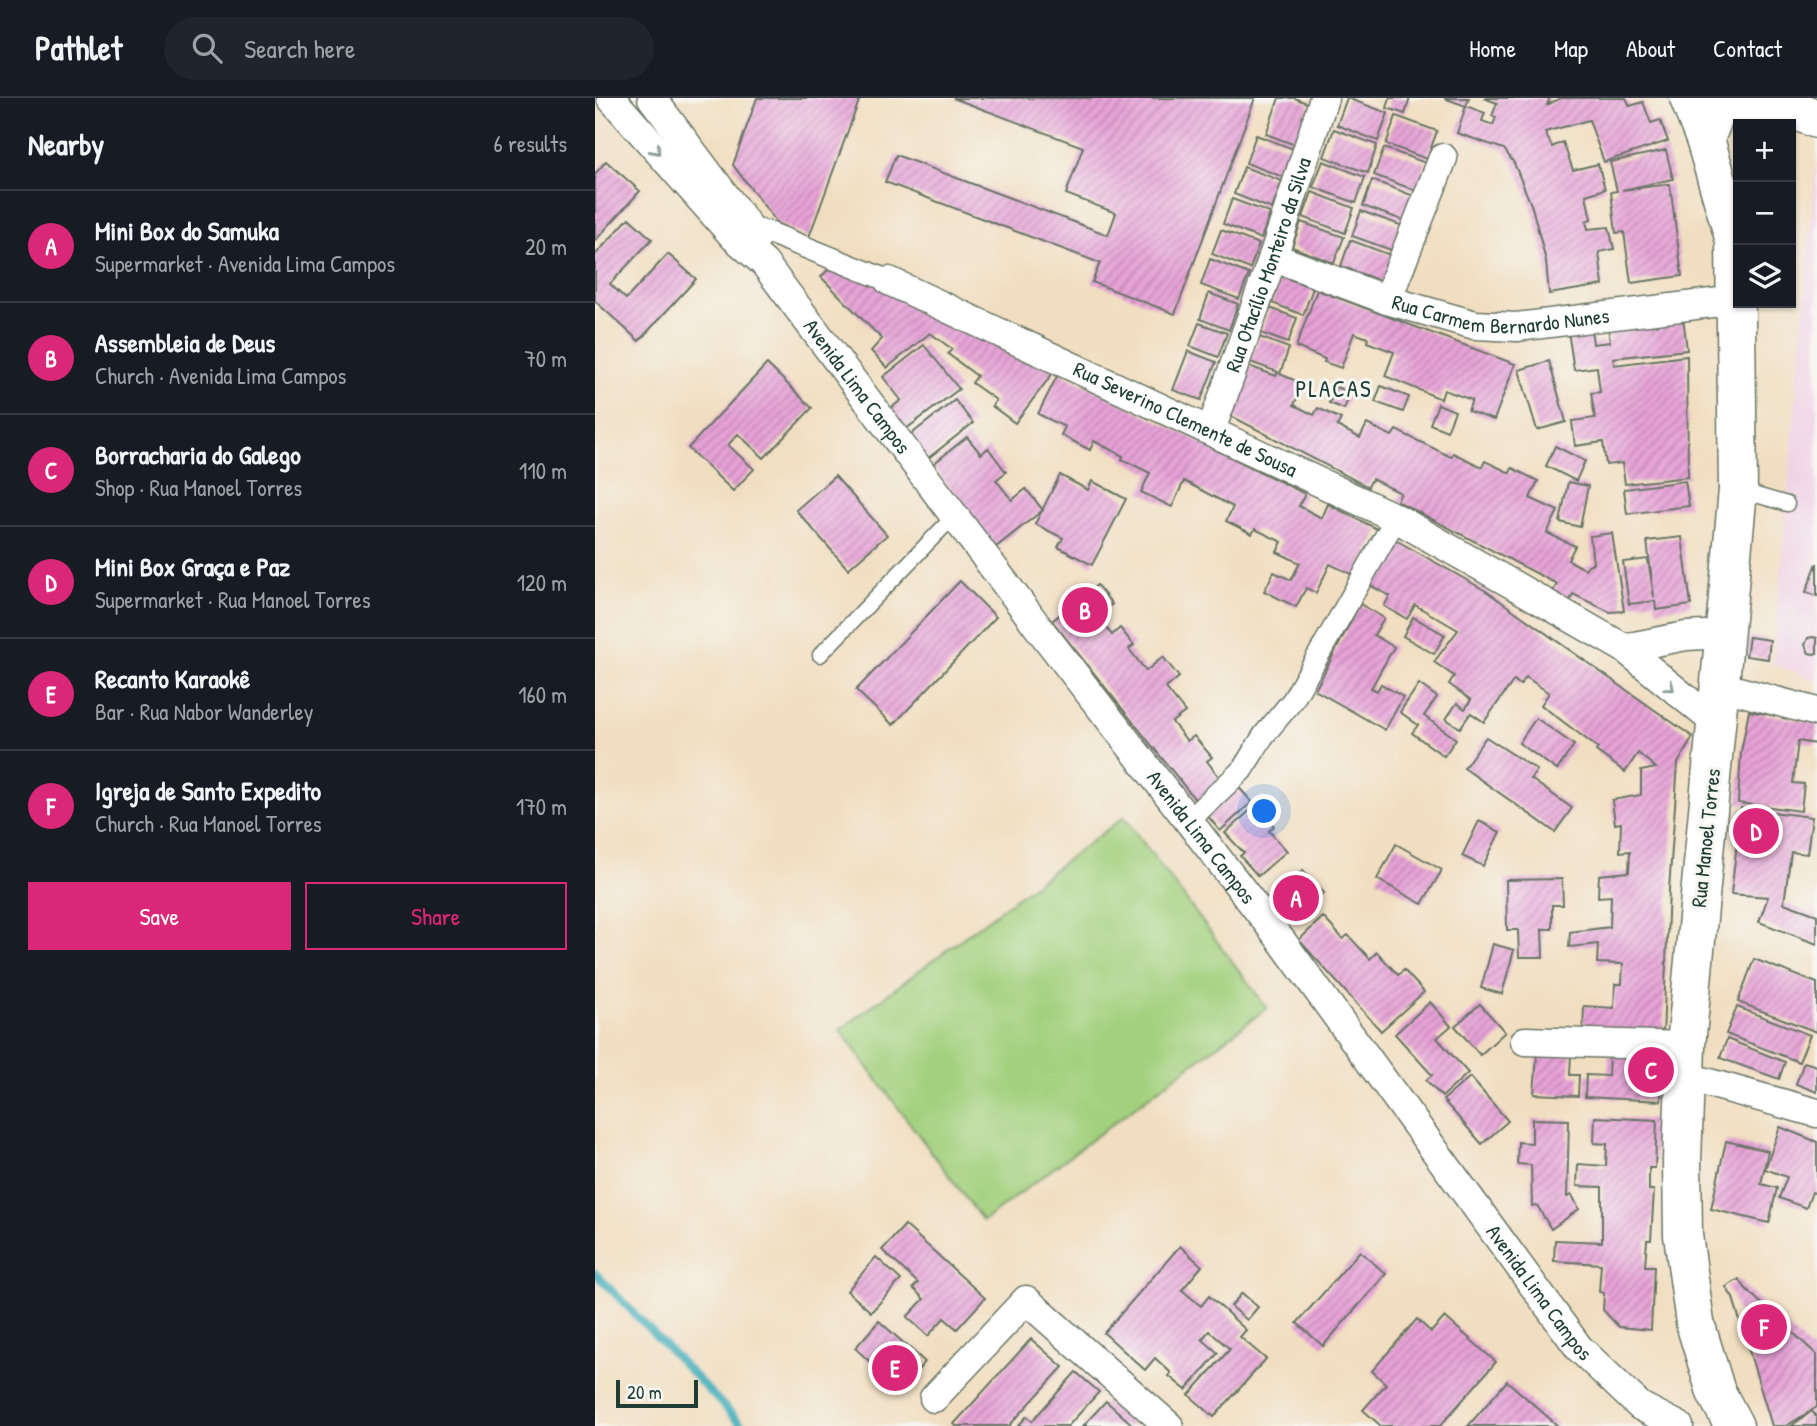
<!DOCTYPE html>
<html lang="en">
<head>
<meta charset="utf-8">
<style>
	body { margin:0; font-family:"Patrick Hand",sans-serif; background:#20242c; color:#f1f3f6 }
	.controls { position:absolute; right:21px; top:21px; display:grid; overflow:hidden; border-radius:0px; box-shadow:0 2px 5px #0004 }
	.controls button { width:63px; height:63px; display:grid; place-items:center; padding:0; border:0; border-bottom:2px solid #363941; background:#171b24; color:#f1f3f6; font:35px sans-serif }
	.scale { position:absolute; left:21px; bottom:18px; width:82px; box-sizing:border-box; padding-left:7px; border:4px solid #1f3d34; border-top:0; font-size:19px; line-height:24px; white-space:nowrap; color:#1f3d34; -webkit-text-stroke:5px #f6f6f2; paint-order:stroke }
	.you { position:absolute; left:670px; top:714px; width:24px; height:24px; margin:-18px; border:5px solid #fff; border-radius:50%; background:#1a73e8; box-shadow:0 0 0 10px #1a73e833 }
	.badge { display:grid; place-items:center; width:46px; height:46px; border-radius:50%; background:#db2777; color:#fff; font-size:23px; font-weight:700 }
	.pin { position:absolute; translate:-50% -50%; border:4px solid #fff; box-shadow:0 2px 7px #0006 }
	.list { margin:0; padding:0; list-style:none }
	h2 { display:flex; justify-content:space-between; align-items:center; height:91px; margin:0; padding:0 28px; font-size:30px }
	h2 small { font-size:23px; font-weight:400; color:#9ea1a6 }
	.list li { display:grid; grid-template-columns:46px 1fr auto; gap:21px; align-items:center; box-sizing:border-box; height:112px; padding:0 28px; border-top:2px solid #363941 }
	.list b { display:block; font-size:26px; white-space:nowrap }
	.list p { margin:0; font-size:23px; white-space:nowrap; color:#9ea1a6 }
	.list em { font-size:23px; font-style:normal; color:#9ea1a6 }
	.actions { display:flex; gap:14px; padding:21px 28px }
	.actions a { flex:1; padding:16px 0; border:2px solid #db2777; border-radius:0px; text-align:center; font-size:24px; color:#db2777 }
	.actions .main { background:#db2777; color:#fff }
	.icon { flex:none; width:38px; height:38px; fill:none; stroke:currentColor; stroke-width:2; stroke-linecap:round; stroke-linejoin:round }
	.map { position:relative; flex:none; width:1222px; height:1328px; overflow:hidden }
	header { display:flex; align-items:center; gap:42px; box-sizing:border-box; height:98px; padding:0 35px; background:#171b24; border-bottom:2px solid #363941 }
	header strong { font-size:33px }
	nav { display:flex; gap:38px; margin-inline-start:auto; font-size:24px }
	.search { width:490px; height:63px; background:#20242c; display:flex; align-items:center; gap:18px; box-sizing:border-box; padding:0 24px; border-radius:38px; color:#9ea1a6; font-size:26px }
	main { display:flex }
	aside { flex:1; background:#171b24 }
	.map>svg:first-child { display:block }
</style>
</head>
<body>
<header>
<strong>Pathlet</strong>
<div class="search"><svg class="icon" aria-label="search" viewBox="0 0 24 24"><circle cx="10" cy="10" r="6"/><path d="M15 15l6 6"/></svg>Search here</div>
<nav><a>Home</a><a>Map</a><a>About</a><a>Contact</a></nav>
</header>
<main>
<aside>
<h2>Nearby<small>6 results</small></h2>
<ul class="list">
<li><span class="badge">A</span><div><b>Mini Box do Samuka</b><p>Supermarket · Avenida Lima Campos</p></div><em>20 m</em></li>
<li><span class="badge">B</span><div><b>Assembleia de Deus</b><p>Church · Avenida Lima Campos</p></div><em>70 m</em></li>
<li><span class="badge">C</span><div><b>Borracharia do Galego</b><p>Shop · Rua Manoel Torres</p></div><em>110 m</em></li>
<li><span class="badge">D</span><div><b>Mini Box Graça e Paz</b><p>Supermarket · Rua Manoel Torres</p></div><em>120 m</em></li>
<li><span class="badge">E</span><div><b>Recanto Karaokê</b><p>Bar · Rua Nabor Wanderley</p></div><em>160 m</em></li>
<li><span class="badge">F</span><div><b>Igreja de Santo Expedito</b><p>Church · Rua Manoel Torres</p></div><em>170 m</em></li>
</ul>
<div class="actions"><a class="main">Save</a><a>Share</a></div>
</aside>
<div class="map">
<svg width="1222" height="1328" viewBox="0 0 1222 1328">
	<defs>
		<pattern id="building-hatch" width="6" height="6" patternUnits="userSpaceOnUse" patternTransform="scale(1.75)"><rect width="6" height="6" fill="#e7a2d7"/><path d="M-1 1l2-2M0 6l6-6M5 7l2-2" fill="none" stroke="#bb85af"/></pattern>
	</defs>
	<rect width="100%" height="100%" fill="#f6f6f2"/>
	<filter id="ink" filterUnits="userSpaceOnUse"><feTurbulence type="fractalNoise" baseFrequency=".0143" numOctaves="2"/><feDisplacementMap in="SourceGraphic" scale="14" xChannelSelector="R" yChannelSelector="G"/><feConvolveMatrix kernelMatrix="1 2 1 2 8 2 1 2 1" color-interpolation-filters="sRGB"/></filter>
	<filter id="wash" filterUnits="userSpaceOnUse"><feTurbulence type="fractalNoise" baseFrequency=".00686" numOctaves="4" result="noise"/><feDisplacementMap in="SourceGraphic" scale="28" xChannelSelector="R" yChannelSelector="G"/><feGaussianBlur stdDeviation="1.57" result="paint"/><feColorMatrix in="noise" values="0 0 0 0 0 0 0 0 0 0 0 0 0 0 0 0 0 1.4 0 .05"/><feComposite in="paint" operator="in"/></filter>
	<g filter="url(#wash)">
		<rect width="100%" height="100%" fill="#f1dec0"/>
		<polygon fill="#f0d0e4" points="1221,68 1222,68 1222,582 1178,566"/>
		<polygon fill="#a3d07d" stroke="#618658" stroke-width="2" points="529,719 672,910 388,1123 245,932"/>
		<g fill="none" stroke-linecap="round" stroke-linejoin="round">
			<polyline stroke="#3babb8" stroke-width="8" points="0,1175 148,1328"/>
		</g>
		<g id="blocks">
			<g fill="url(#building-hatch)">
				<polygon points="162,0 265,0 214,139 183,126 138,67"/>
				<polygon points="358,0 660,0 580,216 497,184 505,165 290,84 301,57 513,137 521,115 471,96 488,49"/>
				<polygon points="684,0 699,0 715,6 700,47 671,36"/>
				<polygon points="752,0 793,15 783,43 742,27"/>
				<polygon points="795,0 815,0 810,16 792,10"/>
				<polygon points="849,0 874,0 871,8 890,15 887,23 898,27 901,19 897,18 902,5 889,0 955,0 952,7 966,0 1031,0 1035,8 1048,4 1056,25 1065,22 1073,43 1009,64 994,22 950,34 957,49 968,44 978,72 1003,66 1010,91 991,97 996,121 991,123 993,131 1014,129 1019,151 1004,154 1008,187 954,196 951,163 937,109 919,65 909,51 862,35 871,8"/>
				<polygon points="801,18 842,33 832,61 791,46"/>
				<polygon points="739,31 782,47 773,75 729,59"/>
				<polygon points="661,37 699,51 688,79 651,65"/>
				<polygon points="789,50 831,65 822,93 779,77"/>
				<polygon points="1071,52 1078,81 1027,92 1075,86 1087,178 1036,185 1029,134 1021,135 1016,94 1022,93 1015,64"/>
				<polygon points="11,63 45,93 0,143 0,76"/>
				<polygon points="728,63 770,79 761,105 718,89"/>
				<polygon points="649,69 687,83 677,111 639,96"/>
				<polygon points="777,82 819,98 810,123 768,108"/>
				<polygon points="717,94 759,110 750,135 708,119"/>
				<polygon points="637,101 675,115 666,141 628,126"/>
				<polygon points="766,113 808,128 799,153 757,138"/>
				<polygon points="34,120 57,141 15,186 31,201 73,156 101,181 44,243 0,203 0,157"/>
				<polygon points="706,124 749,139 739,165 697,149"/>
				<polygon points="626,132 664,146 655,171 617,156"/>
				<polygon points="755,142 798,158 788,184 746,168"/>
				<polygon points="615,161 654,176 644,201 606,187"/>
				<polygon points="239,165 460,272 420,325 397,308 401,302 377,285 382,278 353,256 357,251 335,235 292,270 276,253 287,241 226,179"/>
				<polygon points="686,178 718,190 708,217 677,205"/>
				<polygon points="722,192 920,266 899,322 873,313 877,302 849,292 846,301 790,278 799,254 772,244 773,240 759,235 746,270 729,264 730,261 701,249"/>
				<polygon points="614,195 643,206 634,232 605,221"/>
				<polygon points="675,210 702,220 693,245 666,235"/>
				<polygon points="1088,218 1092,252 1018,260 1019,267 1092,258 1093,379 1030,386 1027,365 1011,367 1008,344 980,348 977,323 1000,320 996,295 1005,294 1002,269 979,272 973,233 996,230 998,246 1015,244 1013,228"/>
				<polygon points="604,225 632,235 623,259 595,248"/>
				<polygon points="664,239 694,250 685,276 708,286 699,307 719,317 723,310 746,321 742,328 765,340 772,326 797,338 801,332 856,359 858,355 887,369 890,363 915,375 917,370 943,383 935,400 963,413 952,435 980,448 973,462 990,471 993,467 998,465 995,438 1017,435 1029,513 1015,514 978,496 974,505 956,497 962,486 802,403 806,395 777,381 773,389 636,318 654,268 681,278 683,274 655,264"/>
				<polygon points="329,247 364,291 311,331 295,311 306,302 288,279"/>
				<polygon points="593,253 621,264 606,302 578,292"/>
				<polygon points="954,263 971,324 942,332 924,272"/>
				<polygon points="172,266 217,310 169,360 143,336 133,347 159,371 138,393 93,350"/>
				<polygon points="464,274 710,396 704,408 727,420 733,406 784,432 762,479 735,466 721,495 711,490 701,509 669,493 679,474 696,482 705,465 682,454 687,444 660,431 657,436 631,423 638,409 589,383 577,409 546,394 555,375 527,361 528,358 499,343 495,352 466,337 470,329 443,316"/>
				<polygon points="786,288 814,299 808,314 780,304"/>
				<polygon points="741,289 756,295 749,311 734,305"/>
				<polygon points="360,302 378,325 332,361 314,338"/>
				<polygon points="843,306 860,313 852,333 835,326"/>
				<polygon points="372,339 386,356 393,350 411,374 401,382 417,402 431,391 448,412 401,449 337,367"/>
				<polygon points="960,348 990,363 981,383 951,368"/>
				<polygon points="465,377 493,392 497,383 531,401 497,467 463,449 468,440 440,426"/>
				<polygon points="240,378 292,437 253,471 201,412"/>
				<polygon points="1090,383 1094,408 1032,416 1029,391"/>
				<polygon points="973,384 993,388 985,429 965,424"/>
				<polygon points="1087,439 1096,507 1061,512 1060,503 1034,506 1028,464 1053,461 1059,499 1052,443"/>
				<polygon points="799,441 891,493 1098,639 1083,665 1074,792 1068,938 988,935 989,908 1019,910 1020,886 1027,886 1028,866 1002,865 1003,846 974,849 975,834 1015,829 1016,798 1003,799 1004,777 1034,774 1035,753 1025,754 1026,725 1020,726 1017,702 1046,697 1046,673 1061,670 1043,655 1030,674 1001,653 1003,650 946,607 954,595 931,579 925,587 919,582 889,624 876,615 865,630 851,621 862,605 870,611 876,602 854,586 859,578 839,564 863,532 820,507 812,521 789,508 795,498 773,486"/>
				<polygon points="1222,465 1222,498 1211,494"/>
				<polygon points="365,483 401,519 298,627 261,592"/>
				<polygon points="502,487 517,506 502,518 517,537 525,530 539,547 534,551 551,573 568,559 584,579 571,590 590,614 577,624 592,643 599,638 617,659 612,663 628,684 602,704 457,523"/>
				<polygon points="765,506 789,520 779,537 799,549 776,590 782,593 786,586 808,599 790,632 720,592"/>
				<polygon points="818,519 850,537 839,556 808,538"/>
				<polygon points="1154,539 1175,542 1173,561 1151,558"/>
				<polygon points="1218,539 1222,540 1222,555 1219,556 1214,555 1210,547 1213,540"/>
				<polygon points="824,586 842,599 829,618 861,641 849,658 817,635 823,627 805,614"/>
				<polygon points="1154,613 1222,625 1221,646 1203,643 1198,685 1209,686 1206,713 1143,705 1146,654"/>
				<polygon points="941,620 979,647 962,672 924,645"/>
				<polygon points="891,639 942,672 936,681 977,710 960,734 869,670"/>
				<polygon points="639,684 657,704 625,733 608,712"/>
				<polygon points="660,708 679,728 674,733 692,753 663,778 645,758 649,755 630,735"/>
				<polygon points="1146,710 1217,719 1212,756 1196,754 1189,805 1222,817 1222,846 1164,824 1173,799 1136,796"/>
				<polygon points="884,723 905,734 888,768 867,758"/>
				<polygon points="801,746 847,772 827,806 782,781"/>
				<polygon points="708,772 729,795 698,823 678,800"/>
				<polygon points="967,781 968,807 957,807 957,831 947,831 948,859 924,859 923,832 912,832 911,782"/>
				<polygon points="728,819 748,841 753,837 775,861 782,854 803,877 809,872 829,894 786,933 704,842"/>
				<polygon points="898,846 919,852 907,896 886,890"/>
				<polygon points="1159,861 1222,885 1222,934 1143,904"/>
				<polygon points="835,904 856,928 842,940 873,975 847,999 831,982 837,977 800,936"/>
				<polygon points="885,906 910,934 885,957 860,928"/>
				<polygon points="1142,909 1215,937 1204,964 1131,936"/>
				<polygon points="1132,941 1190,964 1184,981 1125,960"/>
				<polygon points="942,956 976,957 975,977 984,977 983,998 939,996"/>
				<polygon points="1014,957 1068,960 1066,1003 990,999 991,977 1013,978"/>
				<polygon points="1209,964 1222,968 1222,994 1201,986"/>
				<polygon points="875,979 913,1023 887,1046 848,1002"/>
				<polygon points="1000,1019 1062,1022 1060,1070 1054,1070 1054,1092 1059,1092 1056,1142 1052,1142 1050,1168 1059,1168 1056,1232 1024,1229 1008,1212 1009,1195 1004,1194 1006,1166 959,1163 960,1142 1007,1144 1007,1089 982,1088 983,1066 1011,1068 1012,1046 999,1045"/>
				<polygon points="937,1021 974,1022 972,1099 977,1097 984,1111 956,1131 942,1107 937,1108 936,1067 922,1066 923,1044 937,1045"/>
				<polygon points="1185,1029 1222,1044 1222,1096 1217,1094 1211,1110 1184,1100 1192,1079 1170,1071"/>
				<polygon points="1131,1043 1173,1053 1166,1086 1182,1090 1174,1125 1116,1111"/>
				<polygon points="310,1127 390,1200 362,1231 349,1220 333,1238 312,1219 329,1201 318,1190 323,1185 287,1152"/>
				<polygon points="585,1148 607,1168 587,1192 606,1208 614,1198 651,1232 645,1239 671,1261 619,1319 594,1297 635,1251 614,1233 607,1241 623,1255 591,1292 574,1278 576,1275 560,1260 550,1272 509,1235"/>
				<polygon points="765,1153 791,1176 728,1248 702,1225"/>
				<polygon points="281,1159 306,1182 276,1214 252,1193"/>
				<polygon points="1144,1181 1151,1191 1222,1257 1222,1309 1191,1328 1177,1328 1138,1200 1131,1189"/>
				<polygon points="647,1195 663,1209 652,1222 636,1208"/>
				<polygon points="850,1219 901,1264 845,1328 786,1328 768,1312 791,1286 777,1273 822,1221 836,1234"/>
				<polygon points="284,1223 330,1264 305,1292 260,1250"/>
				<polygon points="436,1241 468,1269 414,1328 361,1328 359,1326"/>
				<polygon points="481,1274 504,1294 473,1328 423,1328 432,1318 437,1323"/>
				<polygon points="912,1283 963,1328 873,1328"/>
				<polygon points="511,1303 539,1328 488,1328"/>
				<polygon points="1217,1313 1222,1320 1222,1328 1196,1328"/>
			</g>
		</g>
	</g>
	<g filter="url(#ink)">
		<use href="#blocks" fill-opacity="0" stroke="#687565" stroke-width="2"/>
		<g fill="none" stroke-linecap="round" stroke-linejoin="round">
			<defs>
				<g id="service">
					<polyline points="1144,392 1192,406"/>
					<polyline points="225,557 359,418"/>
				</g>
				<g id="pedestrian">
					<polyline points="146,136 156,132 170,133 294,183"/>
					<polyline points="594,722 647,672 669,637 698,602 801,420"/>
				</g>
				<g id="minor">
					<path id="s1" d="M16 0 139 139 169 165 443 529 686 842 984 1250 1045 1308 1084 1328"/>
					<polyline points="57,0 156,132 160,143"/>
					<path id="s2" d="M678 159 792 202 880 227 922 229 1141 202"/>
					<path id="s3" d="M294 183 801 420 1029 550 1122 626"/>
					<polyline points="792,202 848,60"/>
					<path id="s4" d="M616 332 678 159 729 0"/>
					<polyline points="1029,550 1091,538 1130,536"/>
					<polyline points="1125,588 1222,614"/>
					<polyline points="930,943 1091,948"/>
					<polyline points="1089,978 1222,1015"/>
					<polyline points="339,1300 431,1202 574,1328"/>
				</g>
				<g id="secondary">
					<polyline points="1133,0 1120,16 1110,41 1140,143 1143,392 1091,948 1087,1063 1088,1137 1100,1225 1121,1294 1139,1328"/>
					<polyline points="1148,0 1159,26"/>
				</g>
				<g id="primary">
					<polyline points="1094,0 1110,41"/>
					<polyline points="1168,0 1222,21"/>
				</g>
			</defs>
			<use href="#service" stroke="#687565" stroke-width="17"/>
			<use href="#pedestrian" stroke="#687565" stroke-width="24"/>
			<use href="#minor" stroke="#687565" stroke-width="31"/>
			<use href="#secondary" stroke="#687565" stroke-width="41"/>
			<use href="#primary" stroke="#687565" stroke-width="41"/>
			<use href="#service" stroke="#fff" stroke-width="14"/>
			<use href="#pedestrian" stroke="#fff" stroke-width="21"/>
			<use href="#minor" stroke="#fff" stroke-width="28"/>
			<use href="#secondary" stroke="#fff" stroke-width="38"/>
			<use href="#primary" stroke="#fff" stroke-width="38"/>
		</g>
		<defs><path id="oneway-chevron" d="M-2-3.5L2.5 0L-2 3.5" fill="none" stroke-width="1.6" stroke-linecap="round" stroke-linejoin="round" transform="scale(1.75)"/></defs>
		<g stroke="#8f9e9a">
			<use href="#oneway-chevron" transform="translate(61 52) rotate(48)"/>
			<use href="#oneway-chevron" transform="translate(1075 589) rotate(39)"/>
		</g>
	</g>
	<g text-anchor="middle" stroke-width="6" stroke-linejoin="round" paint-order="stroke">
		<g font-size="21" fill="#1f3d34" stroke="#f6f6f2">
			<text dy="7" stroke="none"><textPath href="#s4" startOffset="175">Rua Otacílio Monteiro da Silva</textPath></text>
			<text dy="7" stroke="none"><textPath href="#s2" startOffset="238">Rua Carmem Bernardo Nunes</textPath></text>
			<text dy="7" stroke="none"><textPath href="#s1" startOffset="380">Avenida Lima Campos</textPath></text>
			<text dy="7" stroke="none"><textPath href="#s3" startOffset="327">Rua Severino Clemente de Sousa</textPath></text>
			<text dy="7" stroke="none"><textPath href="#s1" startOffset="947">Avenida Lima Campos</textPath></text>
			<text transform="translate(1111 740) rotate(-84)" y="7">Rua Manoel Torres</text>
			<text dy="7" stroke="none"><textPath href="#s1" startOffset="1514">Avenida Lima Campos</textPath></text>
		</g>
		<g font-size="23" letter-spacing="2" fill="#1f3d34" stroke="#f6f6f2">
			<text x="739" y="299">PLACAS</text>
		</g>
	</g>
</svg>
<div class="controls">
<button>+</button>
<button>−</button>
<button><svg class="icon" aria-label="layers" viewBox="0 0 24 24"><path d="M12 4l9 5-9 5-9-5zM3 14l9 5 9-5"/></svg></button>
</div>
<div class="scale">20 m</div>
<div class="you"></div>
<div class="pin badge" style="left:701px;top:800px">A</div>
<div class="pin badge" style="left:490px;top:512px">B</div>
<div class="pin badge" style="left:1056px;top:972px">C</div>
<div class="pin badge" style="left:1161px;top:733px">D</div>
<div class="pin badge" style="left:300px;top:1270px">E</div>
<div class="pin badge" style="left:1169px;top:1229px">F</div>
</div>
</main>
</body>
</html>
